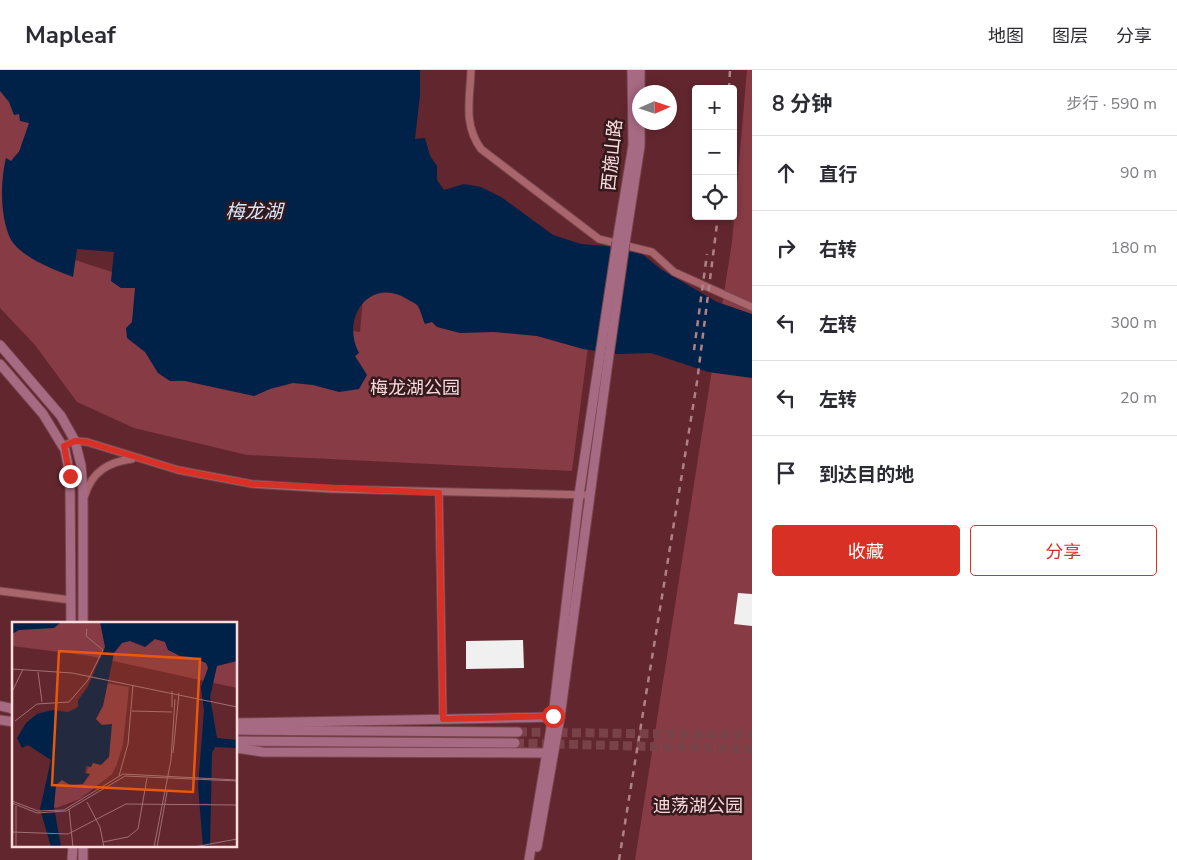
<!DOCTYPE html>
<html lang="zh">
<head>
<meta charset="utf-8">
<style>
	body { margin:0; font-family:"Nunito Sans","Noto Sans SC",sans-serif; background:#f2f2f3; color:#2b2b33 }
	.controls { position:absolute; right:15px; top:15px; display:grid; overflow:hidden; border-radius:5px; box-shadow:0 2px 8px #0003 }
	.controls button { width:45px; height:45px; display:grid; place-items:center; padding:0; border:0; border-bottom:1px solid #e1e1e2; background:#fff; color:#2b2b33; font:25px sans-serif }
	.compass { position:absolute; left:632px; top:15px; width:45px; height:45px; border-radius:50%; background:#fff; box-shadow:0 2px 8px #0003; rotate:87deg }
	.stop { position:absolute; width:15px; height:15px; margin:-11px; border:4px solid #d93025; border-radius:50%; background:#fff }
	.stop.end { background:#d93025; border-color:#fff; box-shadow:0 1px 5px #0008 }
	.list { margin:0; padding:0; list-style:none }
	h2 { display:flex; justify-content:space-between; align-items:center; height:65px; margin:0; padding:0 20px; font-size:21px }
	h2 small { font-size:16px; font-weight:400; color:#7c7c81 }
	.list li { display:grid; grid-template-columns:32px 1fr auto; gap:15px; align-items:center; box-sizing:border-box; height:75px; padding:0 20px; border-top:1px solid #e1e1e2 }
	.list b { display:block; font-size:19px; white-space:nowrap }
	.list em { font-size:16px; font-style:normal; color:#7c7c81 }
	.actions { display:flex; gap:10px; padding:15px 20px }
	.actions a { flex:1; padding:11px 0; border:1px solid #d93025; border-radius:5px; text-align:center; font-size:18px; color:#d93025 }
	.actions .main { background:#d93025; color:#fff }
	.icon { flex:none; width:28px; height:28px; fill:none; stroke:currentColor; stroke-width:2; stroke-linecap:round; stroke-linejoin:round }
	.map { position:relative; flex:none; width:752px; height:790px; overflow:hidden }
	header { display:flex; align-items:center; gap:30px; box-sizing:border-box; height:70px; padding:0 25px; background:#fff; border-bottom:1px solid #e1e1e2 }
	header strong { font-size:24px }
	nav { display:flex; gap:28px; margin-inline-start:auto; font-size:18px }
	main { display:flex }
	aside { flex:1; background:#fff }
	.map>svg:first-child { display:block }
</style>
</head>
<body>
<header>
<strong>Mapleaf</strong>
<nav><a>地图</a><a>图层</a><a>分享</a></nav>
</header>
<main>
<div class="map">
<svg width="752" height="790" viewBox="0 0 752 790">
	<rect width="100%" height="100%" fill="#62262e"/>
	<g fill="#873b44">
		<polygon points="747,0 752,0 752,790 635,790 732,172"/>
		<polygon points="0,12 33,43 31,68 13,88 11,143 35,177 143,212 297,253 360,262 363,227 385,214 589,269 572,401 247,385 134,358 77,332 35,275 0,238"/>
	</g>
	<path fill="#002148" d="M0 0H420V25L415 69 425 68 430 86 437 96V110L444 120 464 114 481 117 501 127 553 165 581 174 606 176 642 184 662 200 717 232 752 244V308L708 302 651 283 618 284 583 279 537 266 494 262 460 263 437 257 432 252 425 254C422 248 421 240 417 235 415 233 410 231 407 229 370 206 340 248 359 283L355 286 367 305 359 319 339 322 313 315 293 313 270 319 254 326 185 311H170L158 303 145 282 127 268 126 258 132 252 135 218H121L111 211 114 182 77 179 73 207C53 199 24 189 11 170 0 148 0 112 6 88L11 91 19 82 29 53 20 51 19 44 14 45 9 32 0 21Z"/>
	<g fill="#f0f0f0">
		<polygon points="738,523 752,524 752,556 734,554"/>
		<polygon points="523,570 524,598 466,599 466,571"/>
	</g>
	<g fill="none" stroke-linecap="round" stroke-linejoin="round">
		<g stroke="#794148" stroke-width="9" stroke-dasharray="9 4.5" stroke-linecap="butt">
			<polyline points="518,662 752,665"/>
			<polyline points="515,673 752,679"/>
		</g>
		<defs>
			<g id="street">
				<path d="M471 0C470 30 463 54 481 79L599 169 652 182 674 202 752 237"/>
				<polyline points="64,375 75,371 87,372 178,400 252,414 331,419 589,425"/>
				<polyline points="439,423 443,649"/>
				<path d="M85 425C92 402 108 392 132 389"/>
				<polyline points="0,521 71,530"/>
			</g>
			<g id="secondary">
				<polyline points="640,22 640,0"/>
				<polyline points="617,172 633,75 632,0"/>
				<polyline points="625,173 640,76 640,52"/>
				<polyline points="0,275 61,346 75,371 81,395 83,422 83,554"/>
				<polyline points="0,294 43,344 65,380 70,406 71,554"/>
				<polyline points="0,636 14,639"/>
				<polyline points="0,650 14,652"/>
				<polyline points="236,653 557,647"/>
				<polyline points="236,660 518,662"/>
				<polyline points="236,671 515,673"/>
				<polyline points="236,678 263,682 551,683"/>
				<polyline points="537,777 560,647 608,292"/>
				<polyline points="72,790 73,776"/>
				<polyline points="83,790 83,776"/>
				<polyline points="529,790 553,646 579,425 599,291"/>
			</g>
		</defs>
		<use href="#street" stroke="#78454d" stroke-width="9"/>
		<use href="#secondary" stroke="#78454d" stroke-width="11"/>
		<use href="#street" stroke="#a8656b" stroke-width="7"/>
		<use href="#secondary" stroke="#a76a83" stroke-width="9"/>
		<g stroke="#b08287" stroke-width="2.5" stroke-dasharray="6 6" stroke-linecap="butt">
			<polyline points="729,19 730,0"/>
			<polyline points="694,280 707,184"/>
			<polyline points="619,790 697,312 718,146"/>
		</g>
		<defs>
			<g id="secondary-bridge">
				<polyline points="599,291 617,172"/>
				<polyline points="608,292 625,173"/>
			</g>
		</defs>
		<use href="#secondary-bridge" stroke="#78454d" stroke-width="11" stroke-linecap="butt"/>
		<use href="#secondary-bridge" stroke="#a76a83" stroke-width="9"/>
	</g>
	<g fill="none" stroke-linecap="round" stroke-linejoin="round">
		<polyline stroke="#d93025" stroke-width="6" points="70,406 64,376 75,371 87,372 178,400 252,414 439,423 443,649 553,646"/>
	</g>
	<g text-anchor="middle" stroke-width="5" stroke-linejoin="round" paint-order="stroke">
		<g font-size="18" fill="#fcddde" stroke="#351a1d">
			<text transform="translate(612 85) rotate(-84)" y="6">西施山路</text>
		</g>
		<g font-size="18" fill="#f7d9db" stroke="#351a1d">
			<text x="415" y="324">梅龙湖公园</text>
			<text x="698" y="742">迪荡湖公园</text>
		</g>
		<g font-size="19" font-style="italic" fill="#d5e5fa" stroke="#351a1d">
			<text x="254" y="148">梅龙湖</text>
		</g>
	</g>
	<g transform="translate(12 552)">
		<rect width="225" height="225" fill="#62262e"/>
		<path d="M35 0H225V66L78 34 0 24V3ZM94 61 117 65 111 122 105 142 100 152 68 177 44 186 40 185V165L48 157 66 162 72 158 88 112 90 102 82 96Z" fill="#873b44"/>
		<path d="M0 0H49L42 6 7 8 0 12ZM88 0H225V39L205 44 198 75 205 116 225 118V126L203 125 200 131 198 225H191L186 164 192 89 189 65 196 46 194 41 179 35 168 34 156 28 153 20 143 17 133 25 118 19 110 21 102 31 91 84 84 97 89 103 100 102 97 135 89 143 81 141 79 145 74 144 73 151 78 152 71 162 58 163 50 158 44 163 42 185 49 225H39L28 187 39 138 16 123 10 126 5 116 14 101 25 92 40 88 56 90 66 85V78L75 66 93 25Z" fill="#002148"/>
		<path fill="none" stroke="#a06f74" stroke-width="1" d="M0 47 60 51 225 85M26 50 30 80M0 70 11 47M160 85V69M120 89 160 90M3 99 25 82 57 80 76 58 91 28 74 14 75 7M161 131 167 71M107 154 116 122 121 63M0 179 26 189 52 188 111 152 225 158M75 180 88 205 92 225M0 181 25 191 54 189 113 154 225 159M4 184V225M57 187 61 225M0 210 56 212 114 182 225 183M91 220 116 215 126 207 135 156M142 225 159 138 163 77M145 225 155 170M182 225 225 217"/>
		<path fill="#e8590c" fill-opacity="0.15" stroke="#e8590c" stroke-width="2.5" d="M47 29 188 37 181 170 40 163Z"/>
		<rect width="225" height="225" fill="none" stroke="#fcddde" stroke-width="2.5"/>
	</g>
</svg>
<div class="controls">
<button>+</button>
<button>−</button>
<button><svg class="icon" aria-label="locate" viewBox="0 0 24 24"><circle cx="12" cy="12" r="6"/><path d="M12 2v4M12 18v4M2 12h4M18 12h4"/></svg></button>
</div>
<svg class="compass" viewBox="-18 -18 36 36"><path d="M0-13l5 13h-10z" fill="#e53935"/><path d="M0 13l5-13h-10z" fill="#7c7c81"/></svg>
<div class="stop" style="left:553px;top:646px"></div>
<div class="stop end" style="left:70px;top:406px"></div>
</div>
<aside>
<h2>8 分钟<small>步行 · 590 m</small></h2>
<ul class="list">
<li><svg class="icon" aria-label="ahead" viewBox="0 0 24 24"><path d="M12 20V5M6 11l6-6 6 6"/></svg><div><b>直行</b></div><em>90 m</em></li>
<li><svg class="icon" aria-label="right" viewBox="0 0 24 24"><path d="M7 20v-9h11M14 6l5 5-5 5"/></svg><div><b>右转</b></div><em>180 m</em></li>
<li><svg class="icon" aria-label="left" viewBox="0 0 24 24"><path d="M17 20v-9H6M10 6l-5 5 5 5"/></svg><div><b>左转</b></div><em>300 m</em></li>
<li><svg class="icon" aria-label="left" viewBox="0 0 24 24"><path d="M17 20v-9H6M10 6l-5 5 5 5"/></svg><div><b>左转</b></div><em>20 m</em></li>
<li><svg class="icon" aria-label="arrive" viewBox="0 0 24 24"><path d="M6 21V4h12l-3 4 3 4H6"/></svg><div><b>到达目的地</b></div></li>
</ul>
<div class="actions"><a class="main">收藏</a><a>分享</a></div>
</aside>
</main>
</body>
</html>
